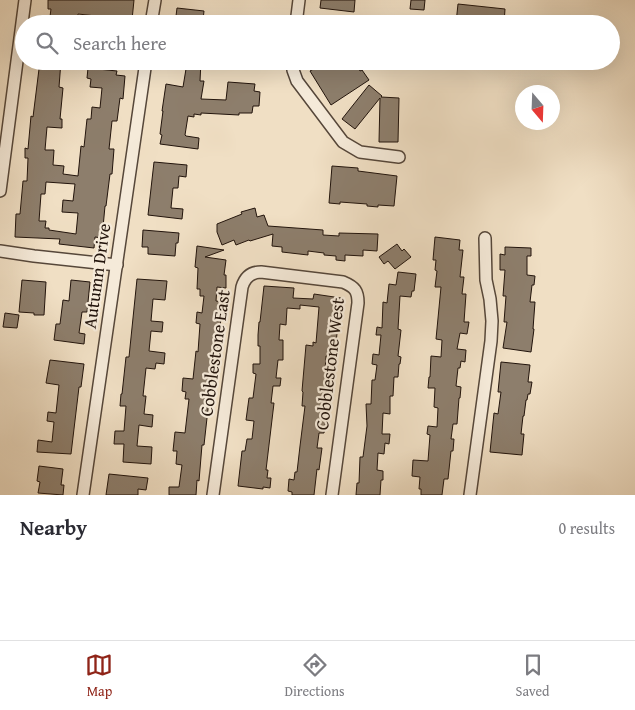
<!DOCTYPE html>
<html lang="en">
<head>
<meta charset="utf-8">
<style>
	body { margin:0; font-family:"Gentium Book Plus",serif; background:#f2f2f3; color:#2b2b33 }
	.compass { position:absolute; left:515px; top:85px; width:45px; height:45px; border-radius:50%; background:#fff; box-shadow:0 5px 20px #0002; rotate:161deg }
	.list { margin:0; padding:0; list-style:none }
	h2 { display:flex; justify-content:space-between; align-items:center; height:65px; margin:0; padding:0 20px; font-size:21px }
	h2 small { font-size:16px; font-weight:400; color:#7c7c81 }
	.icon { flex:none; width:28px; height:28px; fill:none; stroke:currentColor; stroke-width:2; stroke-linecap:round; stroke-linejoin:round }
	.map { position:relative; flex:none; width:635px; height:495px; overflow:hidden }
	.search { position:absolute; background:#fff; box-shadow:0 5px 20px #0002; left:15px; right:15px; top:15px; height:55px; display:flex; align-items:center; gap:12px; box-sizing:border-box; padding:0 18px; border-radius:28px; color:#7c7c81; font-size:19px }
	.sheet { height:145px; background:#fff }
	nav { display:flex; justify-content:space-around; align-items:center; box-sizing:border-box; height:70px; border-top:1px solid #e1e1e2; background:#fff; font-size:14px; color:#7c7c81 }
	nav a { display:grid; justify-items:center; gap:2px }
	nav .on { color:#8f2418 }
	.map>svg:first-child { display:block }
</style>
</head>
<body>
<div class="map">
<svg width="635" height="495" viewBox="0 0 635 495">
	<rect width="100%" height="100%" fill="#f0dfc4"/>
	<filter id="stains"><feTurbulence type="fractalNoise" baseFrequency=".004" numOctaves="4"/><feColorMatrix values="0 0 0 0 .2 0 0 0 0 .09 0 0 0 0 .02 0 0 0 .5 -.17"/></filter>
	<radialGradient id="worn" r=".72"><stop offset=".6" stop-color="#630" stop-opacity="0"/><stop offset="1" stop-color="#630" stop-opacity=".3"/></radialGradient>
	<g fill="#8d7e6c" stroke="#22140c" fill-rule="evenodd">
		<polygon points="48,0 134,0 132,20 78,14 77,24 49,24 51,9 48,9"/>
		<polygon points="321,0 355,0 354,12 320,8"/>
		<polygon points="411,0 425,0 424,10 410,9"/>
		<polygon points="458,4 505,9 504,24 456,23"/>
		<polygon points="177,8 204,11 203,20 198,20 197,24 175,24"/>
		<path d="M40 61H61L59 87 63 88 60 119H62V128L47 127 45 150H54L53 165 64 166 63 174 78 176 81 146 84 147 87 119H91L92 107 100 108 102 88 90 87 91 79 87 78 88 68 117 71 116 75 125 76 123 99 120 98 117 121H112L109 149H114L112 174H110L106 206H105L102 238 95 237 94 248 59 244 60 239 15 237 16 214H20L23 181H27L28 158H25V148L28 149 31 116 33 117ZM46 182 75 184 73 201 63 200 62 212 78 213 76 234 49 230V228H45L46 221H39L41 194H45Z"/>
		<polygon points="183,61 201,61 200,81 204,81 201,99 226,100 228,82 255,84 254,91 260,92 259,106 253,106 252,113 239,113 239,115 201,113 201,115 194,114 194,117 188,116 185,135 186,136 199,138 198,149 160,144 162,135 160,134 163,111 162,111 166,84 183,87 186,69 182,69"/>
		<polygon points="328,61 355,61 360,71 362,70 369,80 331,105 310,71"/>
		<polygon points="369,85 382,96 381,97 399,98 398,142 379,142 380,98 355,129 342,119"/>
		<polygon points="154,162 187,165 186,177 179,176 178,188 173,188 171,208 183,209 182,219 148,215"/>
		<polygon points="332,166 358,168 358,171 397,176 394,206 378,205 378,207 367,206 367,204 340,202 340,204 329,203"/>
		<polygon points="255,208 257,217 264,215 268,226 323,230 323,235 339,236 339,233 378,234 377,251 363,250 363,256 345,255 345,261 336,260 336,256 324,255 324,253 308,251 308,255 282,252 282,247 272,246 273,234 250,241 249,240 236,245 234,240 222,245 217,232 217,224 242,214 241,212"/>
		<polygon points="143,230 179,233 178,243 176,243 175,256 148,254 148,247 142,247"/>
		<polygon points="435,237 460,240 459,250 463,250 460,277 464,277 462,294 466,294 464,322 469,322 467,334 460,333 457,349 466,350 465,362 461,361 460,368 458,368 456,386 461,387 460,398 459,398 457,424 453,424 451,439 454,439 453,451 451,451 448,479 444,479 442,495 421,495 421,489 419,489 420,477 412,476 413,460 428,461 430,435 427,434 428,426 437,427 438,408 434,407 435,388 428,388 429,377 430,377 431,356 441,357 442,340 436,339 441,287 435,287 437,271 435,270 436,260 433,260"/>
		<polygon points="397,244 402,251 404,249 411,257 395,269 388,261 384,264 379,257"/>
		<polygon points="197,246 224,250 205,257 226,260 224,275 226,275 226,288 217,287 216,301 223,302 214,377 212,377 210,400 209,400 204,445 202,445 199,481 197,480 196,495 169,495 169,487 179,487 182,465 176,464 177,451 173,451 175,432 185,433 189,399 185,399 186,392 182,391 183,378 193,379 196,351 198,352 200,324 196,323 197,312 202,313 204,296 200,296 200,289 197,289 198,268 195,267"/>
		<polygon points="505,247 531,248 531,256 527,256 527,275 535,276 534,285 532,285 530,302 535,302 533,329 534,329 531,352 503,348 507,322 504,322 506,296 503,296 505,270 500,270 500,254 505,255"/>
		<polygon points="398,272 416,274 414,291 412,291 411,297 400,296 398,329 401,330 398,356 401,357 400,364 399,364 398,377 394,377 393,396 390,396 390,414 383,413 382,434 390,434 389,444 385,443 384,454 378,453 377,470 383,471 383,480 381,480 380,495 356,495 357,483 359,483 360,457 363,457 367,426 366,404 371,404 372,380 375,380 377,365 372,364 373,354 379,355 381,335 376,335 377,327 382,328 383,302 387,303 389,284 396,285"/>
		<polygon points="137,279 167,281 165,300 153,299 151,321 163,322 162,332 151,331 149,351 165,353 164,364 156,363 155,369 146,368 143,396 146,396 144,414 153,415 152,427 139,425 137,446 152,447 151,464 123,462 124,444 114,444 115,431 124,431 126,406 120,406 121,394 122,394 126,357 129,357"/>
		<polygon points="22,280 46,282 44,315 34,315 34,313 19,312"/>
		<polygon points="71,280 90,282 87,312 82,312 79,333 85,334 84,344 54,340 56,324 60,324 63,300 69,301"/>
		<polygon points="264,286 294,288 293,298 313,299 314,294 341,298 338,318 340,318 338,333 337,333 335,356 326,356 325,371 332,371 331,380 329,380 328,397 329,397 324,433 319,433 317,448 322,448 319,470 317,469 314,495 292,495 292,492 288,491 289,479 294,480 295,472 297,472 300,446 305,406 302,406 303,392 302,391 306,345 313,346 313,342 316,343 319,307 300,305 300,309 287,308 286,325 280,324 279,340 283,340 283,360 278,360 276,378 281,378 280,386 273,386 271,403 274,403 266,470 268,470 267,478 271,478 270,488 263,487 263,489 238,486 242,451 245,451 247,439 252,439 254,421 246,420 249,398 253,398 256,374 253,373 253,364 260,364 260,346 258,346 258,335 259,322 260,322"/>
		<polygon points="5,313 19,315 17,328 3,327"/>
		<polygon points="50,360 84,364 81,387 79,387 71,454 37,452 38,440 52,442 54,422 47,421 48,412 56,413 59,385 46,383"/>
		<polygon points="501,362 530,365 528,382 532,382 530,394 528,394 527,400 526,400 524,416 523,416 521,434 524,434 522,455 490,452 494,413 498,414 501,392 498,392"/>
		<polygon points="39,466 63,469 61,485 64,485 63,495 38,493 40,482 37,481"/>
		<polygon points="109,474 148,478 146,490 138,489 138,495 106,495"/>
	</g>
	<g fill="none" stroke-linecap="round" stroke-linejoin="round">
		<defs>
			<g id="minor">
				<polyline points="151,24 155,0"/>
				<polyline points="296,24 299,0"/>
				<polyline points="292,61 293,70 297,81 343,142 360,152 399,157"/>
				<polyline points="0,191 25,0"/>
				<polyline points="0,251 34,256 117,265"/>
				<polyline points="83,495 146,61"/>
				<path d="M213 495 242 287C245 277 251 272 261 272L343 282C355 287 358 291 358 303L332 495"/>
				<polyline points="470,495 491,341 492,321 490,299 486,280 485,238"/>
			</g>
		</defs>
		<use href="#minor" stroke="#56473a" stroke-width="14"/>
		<use href="#minor" stroke="#f5ead9" stroke-width="11"/>
	</g>
	<g text-anchor="middle" stroke-width="4.5" stroke-linejoin="round" paint-order="stroke">
		<g font-size="18" fill="#22140c" stroke="#f5ead9">
			<text transform="translate(97 276) rotate(-82)" y="6">Autumn Drive</text>
			<text transform="translate(215 353) rotate(-82)" y="6">Cobblestone East</text>
			<text transform="translate(330 364) rotate(-83)" y="6">Cobblestone West</text>
		</g>
	</g>
	<rect width="100%" height="100%" filter="url(#stains)"/>
	<rect width="100%" height="100%" fill="url(#worn)"/>
</svg>
<svg class="compass" viewBox="-18 -18 36 36"><path d="M0-13l5 13h-10z" fill="#e53935"/><path d="M0 13l5-13h-10z" fill="#7c7c81"/></svg>
<div class="search"><svg class="icon" aria-label="search" viewBox="0 0 24 24"><circle cx="10" cy="10" r="6"/><path d="M15 15l6 6"/></svg>Search here</div>
</div>
<section class="sheet">
<h2>Nearby<small>0 results</small></h2>
<ul class="list">
</ul>
</section>
<nav>
<a class="on"><svg class="icon" aria-label="map" viewBox="0 0 24 24"><path d="M3 6l6-2 6 2 6-2v14l-6 2-6-2-6 2zM9 4v14M15 6v14"/></svg>Map</a>
<a><svg class="icon" aria-label="directions" viewBox="0 0 24 24"><path d="M12 3l9 9-9 9-9-9zM9 14v-3h6M13 9l2 2-2 2"/></svg>Directions</a>
<a><svg class="icon" aria-label="saved" viewBox="0 0 24 24"><path d="M7 4h10v16l-5-4-5 4z"/></svg>Saved</a>
</nav>
</body>
</html>
